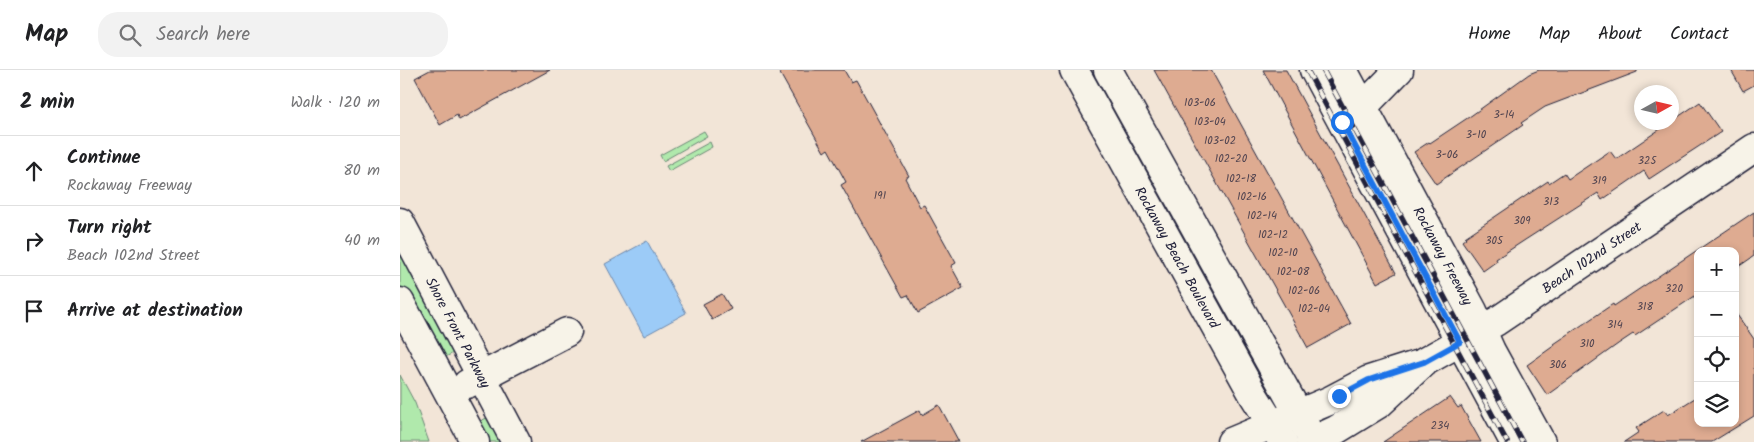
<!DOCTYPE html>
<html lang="en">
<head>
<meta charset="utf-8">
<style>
	body { margin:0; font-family:Kalam,sans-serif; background:#f2f2f2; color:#202124 }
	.controls { position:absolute; right:15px; bottom:15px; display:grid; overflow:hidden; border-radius:10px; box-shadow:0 2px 8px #0003 }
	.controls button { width:45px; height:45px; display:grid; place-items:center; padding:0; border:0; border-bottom:1px solid #e0e0e0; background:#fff; color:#202124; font:25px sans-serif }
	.compass { position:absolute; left:1234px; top:15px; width:45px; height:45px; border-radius:50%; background:#fff; box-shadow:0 2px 8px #0003; rotate:82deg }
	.stop { position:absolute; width:15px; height:15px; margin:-11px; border:4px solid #1a73e8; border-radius:50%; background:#fff }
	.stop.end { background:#1a73e8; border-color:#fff; box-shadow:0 1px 5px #0008 }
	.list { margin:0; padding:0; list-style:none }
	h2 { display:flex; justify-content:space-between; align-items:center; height:65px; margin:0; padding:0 20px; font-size:21px }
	h2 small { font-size:16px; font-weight:400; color:#757577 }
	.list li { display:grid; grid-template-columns:32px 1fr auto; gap:15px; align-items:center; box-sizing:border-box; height:70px; padding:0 20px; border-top:1px solid #e0e0e0 }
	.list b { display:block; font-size:19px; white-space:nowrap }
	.list p { margin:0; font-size:16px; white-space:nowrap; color:#757577 }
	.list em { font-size:16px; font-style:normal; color:#757577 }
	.icon { flex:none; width:28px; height:28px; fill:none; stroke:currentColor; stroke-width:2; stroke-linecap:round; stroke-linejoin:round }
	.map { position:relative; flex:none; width:1354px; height:372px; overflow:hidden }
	header { display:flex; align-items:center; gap:30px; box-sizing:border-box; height:70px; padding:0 25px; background:#fff; border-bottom:1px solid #e0e0e0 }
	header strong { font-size:24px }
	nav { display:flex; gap:28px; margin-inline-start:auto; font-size:18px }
	.search { width:350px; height:45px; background:#f2f2f2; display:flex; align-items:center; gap:12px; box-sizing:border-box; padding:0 18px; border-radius:20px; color:#757577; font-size:19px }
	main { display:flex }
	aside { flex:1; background:#fff }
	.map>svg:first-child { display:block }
</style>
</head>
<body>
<header>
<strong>Map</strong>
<div class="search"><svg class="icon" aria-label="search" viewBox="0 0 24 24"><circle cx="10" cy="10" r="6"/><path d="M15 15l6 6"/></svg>Search here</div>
<nav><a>Home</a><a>Map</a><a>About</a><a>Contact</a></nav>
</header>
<main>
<aside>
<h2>2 min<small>Walk · 120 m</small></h2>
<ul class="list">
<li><svg class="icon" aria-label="ahead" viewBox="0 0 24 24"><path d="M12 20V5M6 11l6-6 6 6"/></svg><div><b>Continue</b><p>Rockaway Freeway</p></div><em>80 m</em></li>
<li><svg class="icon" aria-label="right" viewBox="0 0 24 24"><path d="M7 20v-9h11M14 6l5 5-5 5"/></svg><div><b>Turn right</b><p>Beach 102nd Street</p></div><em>40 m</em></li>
<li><svg class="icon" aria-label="arrive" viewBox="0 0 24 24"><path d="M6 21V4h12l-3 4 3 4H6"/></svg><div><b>Arrive at destination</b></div></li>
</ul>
</aside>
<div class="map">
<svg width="1354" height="372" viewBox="0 0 1354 372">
	<rect width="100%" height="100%" fill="#f2e5d7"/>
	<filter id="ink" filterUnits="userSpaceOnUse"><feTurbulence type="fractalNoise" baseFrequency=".02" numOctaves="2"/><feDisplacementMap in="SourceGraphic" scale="10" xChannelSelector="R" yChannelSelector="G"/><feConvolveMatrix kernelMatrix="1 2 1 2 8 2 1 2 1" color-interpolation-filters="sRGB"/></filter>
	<g filter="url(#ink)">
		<g fill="#b0e9ac" stroke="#698674">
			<polygon points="304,61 307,66 263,91 260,85"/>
			<polygon points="310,72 312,77 269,101 266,96"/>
			<polygon points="0,180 55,282 40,290 0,217"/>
			<polygon points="0,305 15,333 29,372 0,372"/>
			<polygon points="94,344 103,372 82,372 73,355"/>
		</g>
		<polygon fill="#9ccbf7" stroke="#6b87ac" points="247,171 286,243 244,266 205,194"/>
		<g fill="#deab91" stroke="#22223b">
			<polygon points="30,0 150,0 59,50 57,45 40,55 15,8"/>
			<polygon points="378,0 444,0 451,12 456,10 509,106 505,108 520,137 524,135 556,193 551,196 563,218 518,243 508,225 503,227 441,115 446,112 428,79 424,82"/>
			<polygon points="754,0 811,0 951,254 908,278"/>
			<polygon points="863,0 886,0 996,203 977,213"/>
			<polygon points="1139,0 1237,0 1237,2 1145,37 1121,53 1123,55 1036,114 1014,82 1029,72 1030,73 1072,45 1129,4"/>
			<polygon points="1331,0 1354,0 1354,15 1343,21"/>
			<polygon points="1300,32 1321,62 1249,109 1244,101 1202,130 1198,123 1125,170 1096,189 1097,191 1083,201 1062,171 1066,168 1065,167 1148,111 1149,113 1164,103 1168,109 1210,81 1216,89"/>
			<polygon points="1354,142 1354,186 1335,199 1335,181 1298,181 1298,224 1235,266 1233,264 1218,274 1147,325 1127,295 1155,275 1154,274 1213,234 1214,236"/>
			<polygon points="322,224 331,239 312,250 303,234"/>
			<polygon points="1335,242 1354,269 1354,346 1312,372 1224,372 1239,362 1236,358 1264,340 1268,345 1298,326 1298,353 1335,353"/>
			<polygon points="1050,327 1058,338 1061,336 1081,372 983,372"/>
			<polygon points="539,335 559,372 461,372 520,340 522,345"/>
		</g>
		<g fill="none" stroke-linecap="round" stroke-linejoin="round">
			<defs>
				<g id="minor">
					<path id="s1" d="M674 0 854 326 883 372"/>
					<polyline points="708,0 913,370"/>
					<polyline points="914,0 1114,372"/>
					<path id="s2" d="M943 0 1073 241 1091 281 1141 372"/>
					<polyline points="963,37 999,0"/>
					<path id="s3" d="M0 152 116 372"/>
					<polyline points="0,232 75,372"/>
					<polyline points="67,314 167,262"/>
					<polyline points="831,372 931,330 969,310 1016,295"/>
					<path id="s4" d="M910 372 936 360 980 333 1024 292 1097 251 1354 78"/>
				</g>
			</defs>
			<use href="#minor" stroke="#22223b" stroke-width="31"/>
			<use href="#minor" stroke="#f7f3e8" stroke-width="28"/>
			<defs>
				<g id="rail">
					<polyline points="907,0 1107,372"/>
					<polyline points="923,0 1122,372"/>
				</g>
			</defs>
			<use href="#rail" stroke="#22223b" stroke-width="5.5"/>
			<use href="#rail" stroke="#f7f3e8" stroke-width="4" stroke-dasharray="11" stroke-linecap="butt"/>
		</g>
	</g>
	<g fill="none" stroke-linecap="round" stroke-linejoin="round" filter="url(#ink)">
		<polyline stroke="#1a73e8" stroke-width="6" points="939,326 969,310 1024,292 1060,272 942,52"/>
	</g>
	<g text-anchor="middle" stroke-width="5" stroke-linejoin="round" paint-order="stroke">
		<g font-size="11" fill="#514450">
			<text x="800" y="36">103-06</text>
			<text x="1104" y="48">3-14</text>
			<text x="810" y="55">103-04</text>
			<text x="1076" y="68">3-10</text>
			<text x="820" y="74">103-02</text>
			<text x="1047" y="88">3-06</text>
			<text x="831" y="92">102-20</text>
			<text x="1247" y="94">325</text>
			<text x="841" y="112">102-18</text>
			<text x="1199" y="114">319</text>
			<text x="480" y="129">191</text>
			<text x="852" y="130">102-16</text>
			<text x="1151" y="135">313</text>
			<text x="862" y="149">102-14</text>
			<text x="1122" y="154">309</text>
			<text x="873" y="168">102-12</text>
			<text x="1094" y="174">305</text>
			<text x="883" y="186">102-10</text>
			<text x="893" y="205">102-08</text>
			<text x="1274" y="222">320</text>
			<text x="904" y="224">102-06</text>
			<text x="1245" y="240">318</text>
			<text x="914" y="242">102-04</text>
			<text x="1215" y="258">314</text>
			<text x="1187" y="277">310</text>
			<text x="1158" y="298">306</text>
			<text x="1040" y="359">234</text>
		</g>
		<g font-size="14" fill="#22223b" stroke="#f7f3e8">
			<text dy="5" stroke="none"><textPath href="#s2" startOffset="211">Rockaway Freeway</textPath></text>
			<text dy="5" stroke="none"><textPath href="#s1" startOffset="214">Rockaway Beach Boulevard</textPath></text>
			<text dy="5" stroke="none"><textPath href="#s4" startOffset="338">Beach 102nd Street</textPath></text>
			<text dy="5" stroke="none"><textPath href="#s3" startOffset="125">Shore Front Parkway</textPath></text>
		</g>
	</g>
</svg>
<div class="controls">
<button>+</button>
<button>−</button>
<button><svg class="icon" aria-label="locate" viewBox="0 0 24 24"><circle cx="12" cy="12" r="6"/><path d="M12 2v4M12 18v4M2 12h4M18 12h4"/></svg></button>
<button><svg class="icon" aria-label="layers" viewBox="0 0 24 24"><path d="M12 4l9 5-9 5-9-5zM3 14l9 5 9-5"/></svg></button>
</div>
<svg class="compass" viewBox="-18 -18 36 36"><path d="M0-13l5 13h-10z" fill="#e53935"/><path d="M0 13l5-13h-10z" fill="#757577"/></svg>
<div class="stop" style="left:942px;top:52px"></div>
<div class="stop end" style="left:939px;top:326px"></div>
</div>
</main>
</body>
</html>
